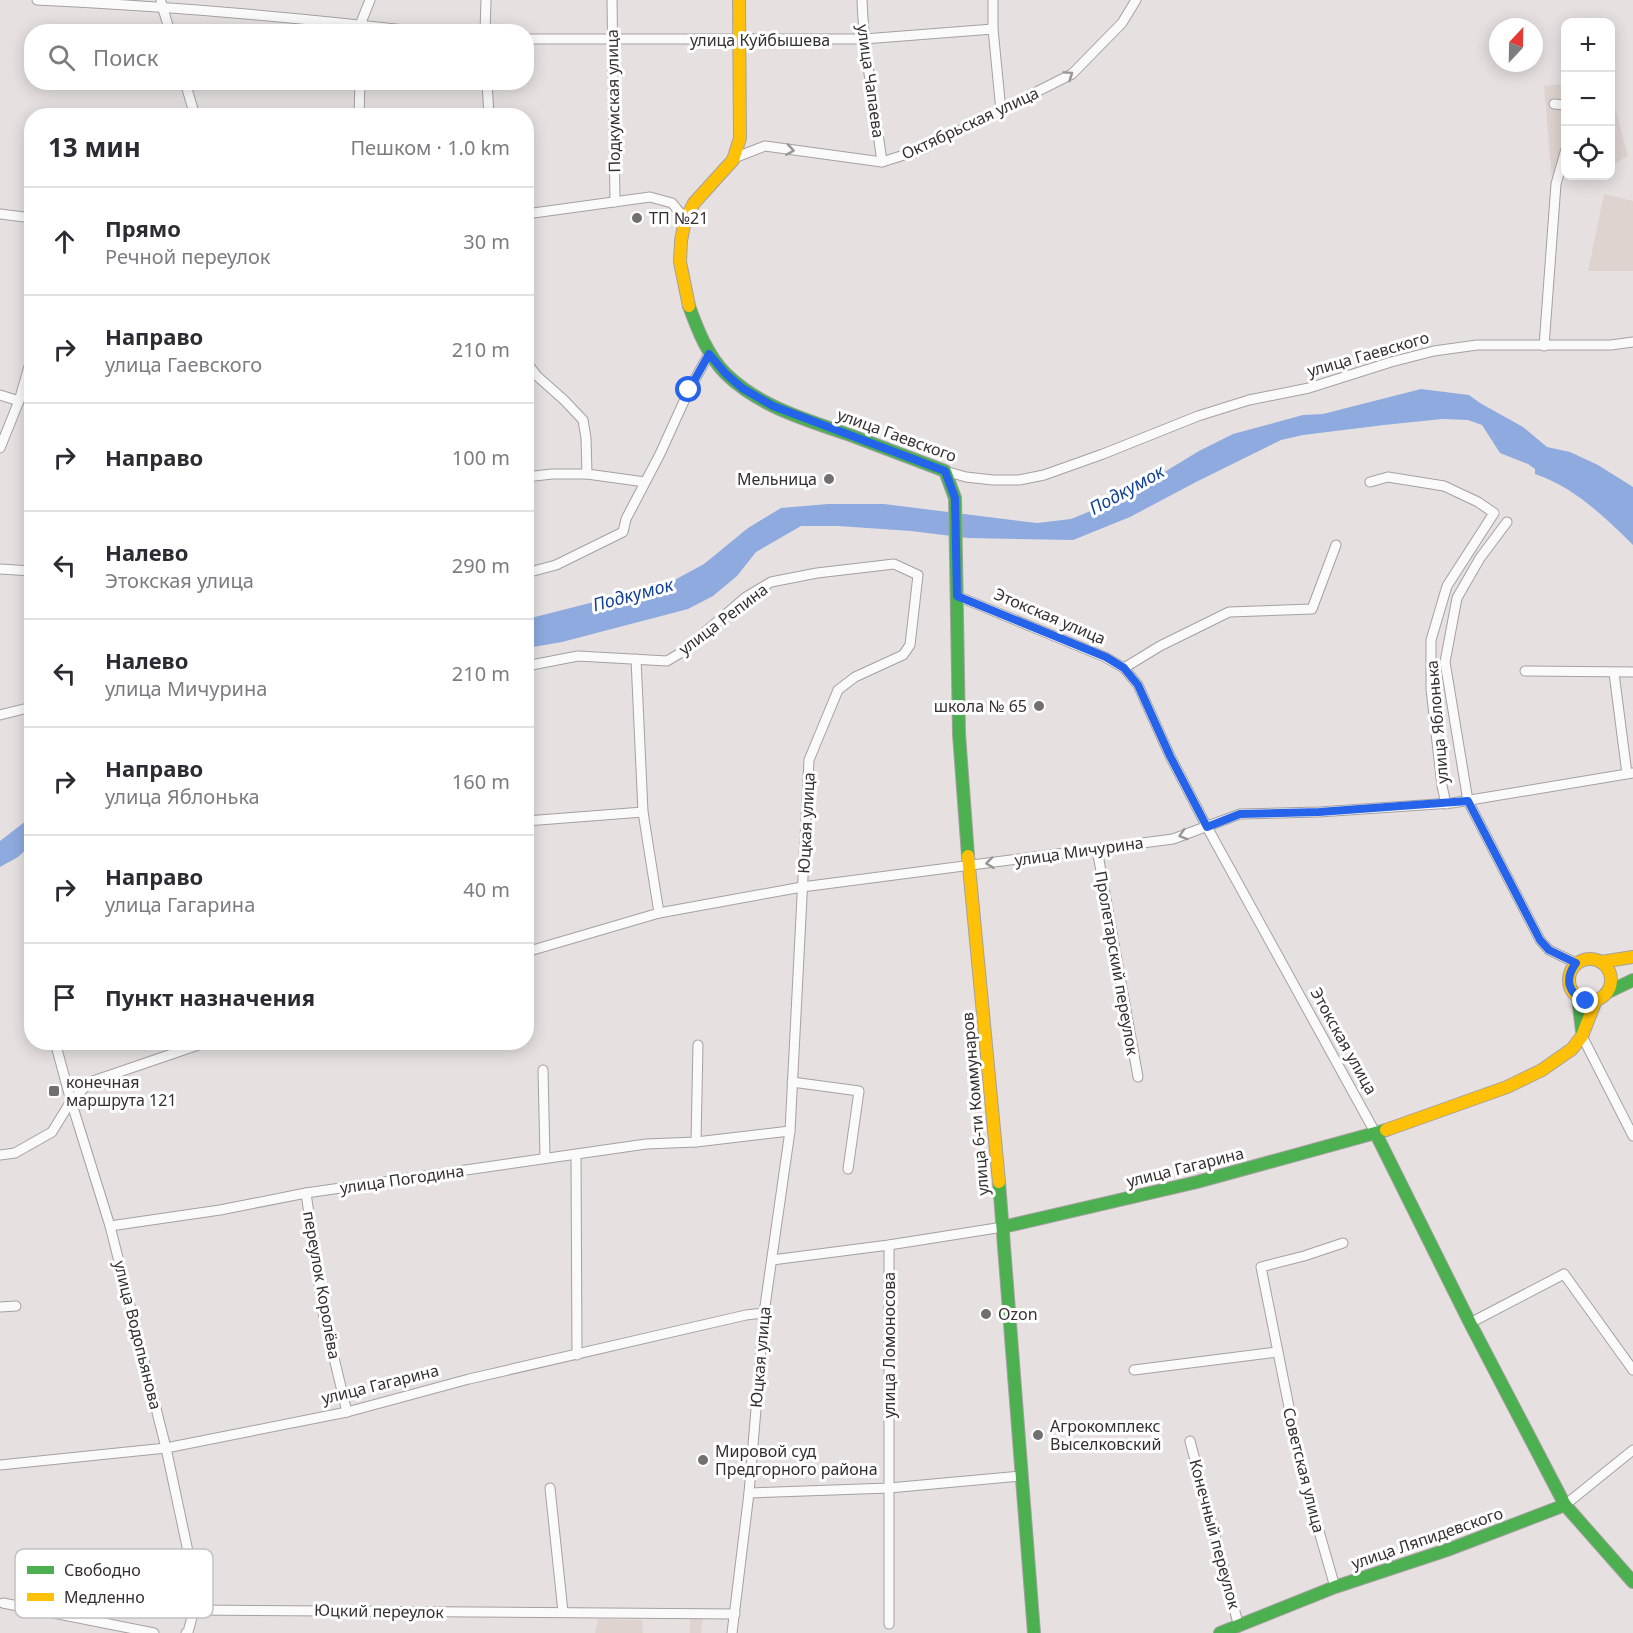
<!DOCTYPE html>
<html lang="ru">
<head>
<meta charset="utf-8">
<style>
	body { margin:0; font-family:"Noto Sans",sans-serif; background:#f7f7f7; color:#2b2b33 }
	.controls { position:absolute; right:18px; top:18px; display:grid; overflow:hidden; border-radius:12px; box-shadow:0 3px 15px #0003 }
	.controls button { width:54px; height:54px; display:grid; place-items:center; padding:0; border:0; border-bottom:2px solid #e1e1e2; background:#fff; color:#2b2b33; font:30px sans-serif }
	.compass { position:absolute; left:1489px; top:18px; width:54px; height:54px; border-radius:50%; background:#fff; box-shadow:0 3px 15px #0003; rotate:22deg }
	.stop { position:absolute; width:18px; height:18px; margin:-14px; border:4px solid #2563eb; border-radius:50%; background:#fff }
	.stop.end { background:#2563eb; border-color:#fff; box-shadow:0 2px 6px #0008 }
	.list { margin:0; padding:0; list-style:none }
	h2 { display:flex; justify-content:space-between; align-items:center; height:78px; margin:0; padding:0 24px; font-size:26px }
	h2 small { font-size:20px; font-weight:400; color:#7c7c81 }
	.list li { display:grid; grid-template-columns:39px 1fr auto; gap:18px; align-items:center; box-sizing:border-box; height:108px; padding:0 24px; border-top:2px solid #e1e1e2 }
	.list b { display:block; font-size:22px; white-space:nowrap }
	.list p { margin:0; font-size:20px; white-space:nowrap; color:#7c7c81 }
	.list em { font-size:20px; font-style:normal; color:#7c7c81 }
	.icon { flex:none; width:33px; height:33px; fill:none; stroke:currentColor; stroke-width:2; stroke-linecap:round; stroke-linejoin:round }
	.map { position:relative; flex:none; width:1633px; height:1633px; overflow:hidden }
	.search { position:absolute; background:#fff; box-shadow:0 3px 15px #0003; left:24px; top:24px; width:510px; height:66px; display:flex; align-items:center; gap:15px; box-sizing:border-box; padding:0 21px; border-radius:24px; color:#7c7c81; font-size:22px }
	.panel { position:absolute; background:#fff; box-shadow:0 3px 15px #0003; left:24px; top:108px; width:510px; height:942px; border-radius:24px }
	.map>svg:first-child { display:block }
</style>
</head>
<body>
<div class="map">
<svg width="1633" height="1633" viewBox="0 0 1633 1633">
	<rect width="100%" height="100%" fill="#e6e1e0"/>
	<g fill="#ded3cf">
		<polygon points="1565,84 1566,176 1580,176 1552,178 1544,86"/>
		<polygon points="1611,93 1628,156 1611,165 1610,165"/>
		<polygon points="1604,194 1633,201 1633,271 1588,271"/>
		<polygon points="690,1617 703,1618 701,1633 690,1633"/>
		<polygon points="598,1619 642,1620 643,1633 595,1633"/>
	</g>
	<g fill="#8eaadf">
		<path d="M1421 389 1469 395 1480 403 1523 427 1547 447 1570 452 1598 465 1633 487V545C1605 517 1574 487 1535 474V469L1528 464 1500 453 1482 425 1468 420 1442 419 1384 425 1303 435 1281 440 1196 482 1130 517 1073 540 968 538 911 531 838 526H801L756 552 737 576 713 596 688 609 562 642 527 648V619L669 583 704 564 748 528 781 508 828 504H884L1037 523 1071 519 1120 499 1199 451 1233 434 1303 415 1323 414Z"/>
		<polygon points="31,817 31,845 18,857 0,867 0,841"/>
	</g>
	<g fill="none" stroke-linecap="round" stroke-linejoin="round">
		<defs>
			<g id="street">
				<path d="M37 0C166 6 294 17 422 32"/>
				<polyline points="612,0 615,202"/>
				<path d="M862 0C864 55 875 108 882 162"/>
				<polyline points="993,0 993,29 1001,111"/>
				<polyline points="161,2 170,32"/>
				<polyline points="360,32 360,25 370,0"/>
				<polyline points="485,32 486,0"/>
				<polyline points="526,39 864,39 993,29"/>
				<polyline points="185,82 195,116"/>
				<polyline points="487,82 489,116"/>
				<polyline points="1554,104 1566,105"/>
				<polyline points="359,116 360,82"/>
				<polyline points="734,158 765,146 882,162 923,149 1072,74 1122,23 1136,0"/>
				<polyline points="0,214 32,218"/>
				<polyline points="526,214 650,197 672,203 685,219"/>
				<polyline points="1544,346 1556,184 1566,149"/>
				<polyline points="526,362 537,376 564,400 583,420 586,438 587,474 645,482"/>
				<polyline points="0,395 19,401"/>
				<polyline points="0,448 19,401 32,356"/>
				<polyline points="945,471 966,477 993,480 1019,480 1044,475 1103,454 1198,416 1249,400 1309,388 1391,362 1434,351 1477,345 1611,345 1633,342"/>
				<polyline points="526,477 552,474 587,474"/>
				<polyline points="1370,482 1388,477 1444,486 1478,502 1494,513 1447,586 1431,640 1431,689 1442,786 1446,804"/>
				<polyline points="1507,522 1480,558 1457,598 1445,662 1468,801 1540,940 1549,950 1576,963"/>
				<polyline points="0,569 32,571"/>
				<polyline points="526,573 556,565 623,532 626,519 660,454 689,390 709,354"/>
				<polyline points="957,596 1105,657 1124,668 1138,685 1170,756 1207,827 1376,1134"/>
				<polyline points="636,659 643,812 659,913"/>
				<polyline points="526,666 578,656 667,661 682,652 746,597 771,582 817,573 894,564 918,575 910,645 903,655 855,677 838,690 809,760 790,1131 764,1313 749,1493 732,1633"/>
				<polyline points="1124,668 1160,646 1229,612 1312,609 1336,545"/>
				<polyline points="1525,671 1633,672"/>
				<polyline points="1614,673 1627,774"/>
				<polyline points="0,715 32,707"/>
				<polyline points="526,821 643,812"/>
				<polyline points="1097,849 1138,1077"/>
				<polyline points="526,952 659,913 802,887 1173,839 1240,814 1319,812 1452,803 1633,773"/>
				<polyline points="1582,1036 1633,1136"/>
				<polyline points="55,1042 71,1101 110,1226 166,1448 196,1589 194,1610 188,1632 186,1633"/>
				<polyline points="543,1070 545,1158"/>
				<polyline points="792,1082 859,1091 848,1169"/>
				<polyline points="696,1142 698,1045"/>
				<polyline points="0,1155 15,1153 52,1132 71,1101 90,1082 207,1042"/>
				<polyline points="576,1155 577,1355"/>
				<polyline points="306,1193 323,1312 347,1412"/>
				<polyline points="110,1226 220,1210 306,1193 646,1144 696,1142 790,1131"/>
				<polyline points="772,1260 889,1245 1003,1227"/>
				<polyline points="0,1307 16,1306"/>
				<polyline points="1470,1323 1564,1274 1633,1370"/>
				<polyline points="1134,1370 1277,1352"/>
				<polyline points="1190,1441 1239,1627"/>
				<polyline points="0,1465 166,1448 347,1412 469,1379 746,1315 764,1313"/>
				<polyline points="550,1488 563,1612"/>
				<polyline points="749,1493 889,1488 1021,1476"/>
				<polyline points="1565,1505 1633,1450"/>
				<polyline points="1335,1587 1302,1472 1261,1267 1304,1256 1343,1243"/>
				<polyline points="3,1603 154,1633"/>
				<polyline points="194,1610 735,1614"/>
				<polyline points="889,1624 889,1245"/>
			</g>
			<g id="fast">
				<path d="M689 306C698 331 708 356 726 374 760 407 807 420 850 435 882 447 913 459 945 471L955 498 959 734 968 856"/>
				<polyline points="1606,993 1633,980"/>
				<polyline points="1578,998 1582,1031"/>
				<polyline points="1376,1134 1470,1323 1565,1505 1633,1582"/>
				<polyline points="999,1182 1034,1633"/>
				<polyline points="1003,1227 1197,1182 1386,1130"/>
				<polyline points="1220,1633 1335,1587 1450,1549 1565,1505"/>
			</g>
			<g id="slow">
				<polyline points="689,306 680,262 681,241 685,220 694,203 733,160 740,138 739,0"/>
				<polyline points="968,856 999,1182"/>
				<circle cx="1590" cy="980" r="21"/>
				<polyline points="1601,962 1633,957"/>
				<polyline points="1386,1130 1507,1087 1542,1070 1572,1049 1582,1036 1596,1000"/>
			</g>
		</defs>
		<use href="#street" stroke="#a5a1a0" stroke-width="11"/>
		<use href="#fast" stroke="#a5a1a0" stroke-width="14"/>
		<use href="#slow" stroke="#a5a1a0" stroke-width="14"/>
		<use href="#street" stroke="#fbfafa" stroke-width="9"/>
		<use href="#fast" stroke="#4caf50" stroke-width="12"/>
		<use href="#slow" stroke="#ffc107" stroke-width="12"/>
	</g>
	<defs><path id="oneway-chevron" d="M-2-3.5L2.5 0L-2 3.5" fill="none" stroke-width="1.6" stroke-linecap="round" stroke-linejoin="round" transform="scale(1.5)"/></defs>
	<g stroke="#989695">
		<use href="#oneway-chevron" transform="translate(1069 75) rotate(-34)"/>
		<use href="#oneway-chevron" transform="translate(790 150) rotate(9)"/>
		<use href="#oneway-chevron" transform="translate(1183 835) rotate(162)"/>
		<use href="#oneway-chevron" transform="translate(990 863) rotate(173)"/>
	</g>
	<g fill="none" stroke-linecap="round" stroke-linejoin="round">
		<path stroke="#2563eb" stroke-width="8" d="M689 390 709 354 726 374 742 388 773 406 945 471 955 498 957 596 1106 657 1124 668 1138 685 1170 756 1207 827 1240 814 1319 812 1468 801 1540 940 1549 950 1576 963C1564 979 1568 994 1586 1001"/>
	</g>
	<g fill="#736f6e" stroke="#fff" stroke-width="2">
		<circle cx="637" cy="218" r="6"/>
		<circle cx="829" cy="479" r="6"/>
		<circle cx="1039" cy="706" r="6"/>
		<rect x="48" y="1085" width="12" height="12" rx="3"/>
		<circle cx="986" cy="1314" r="6"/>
		<circle cx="1038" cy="1435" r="6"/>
		<circle cx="703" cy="1460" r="6"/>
	</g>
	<g text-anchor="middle" stroke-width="6" stroke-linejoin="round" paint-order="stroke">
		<g font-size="16" fill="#353130" stroke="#fff">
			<text x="760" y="46">улица Куйбышева</text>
			<text transform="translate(871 81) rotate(82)" y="6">улица Чапаева</text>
			<text transform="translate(613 101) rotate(-91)" y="6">Подкумская улица</text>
			<text transform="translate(970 123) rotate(-25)" y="6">Октябрьская улица</text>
			<text transform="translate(1368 354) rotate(-16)" y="6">улица Гаевского</text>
			<text transform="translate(897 435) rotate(20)" y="6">улица Гаевского</text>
			<text transform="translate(1050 616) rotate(23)" y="6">Этокская улица</text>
			<text transform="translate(723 619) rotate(-37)" y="6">улица Репина</text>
			<text transform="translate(1437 722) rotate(-95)" y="6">улица Яблонька</text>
			<text transform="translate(806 823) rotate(-87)" y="6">Юцкая улица</text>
			<text transform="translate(1079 851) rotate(-8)" y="6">улица Мичурина</text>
			<text transform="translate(1117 963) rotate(80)" y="6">Пролетарский переулок</text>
			<text transform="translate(1344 1041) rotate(61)" y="6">Этокская улица</text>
			<text transform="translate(975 1104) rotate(-95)" y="6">улица 6-ти Коммунаров</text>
			<text transform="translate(1185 1167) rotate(-14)" y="6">улица Гагарина</text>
			<text transform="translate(402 1179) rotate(-8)" y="6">улица Погодина</text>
			<text transform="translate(322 1285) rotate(80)" y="6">переулок Королёва</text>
			<text transform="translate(138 1335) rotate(76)" y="6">улица Водопьянова</text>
			<text transform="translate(889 1345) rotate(-90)" y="6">улица Ломоносова</text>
			<text transform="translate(760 1357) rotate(-85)" y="6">Юцкая улица</text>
			<text transform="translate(380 1384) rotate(-14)" y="6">улица Гагарина</text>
			<text transform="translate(1304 1470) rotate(76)" y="6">Советская улица</text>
			<text transform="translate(1215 1534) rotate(75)" y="6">Конечный переулок</text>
			<text transform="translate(1427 1538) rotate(-19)" y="6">улица Ляпидевского</text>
			<text transform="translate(379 1611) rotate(1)" y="6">Юцкий переулок</text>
		</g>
		<g font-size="16" fill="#353130" stroke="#fff" text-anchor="start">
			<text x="649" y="224">ТП №21</text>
			<text x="817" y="485" text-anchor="end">Мельница</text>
			<text x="1027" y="712" text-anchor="end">школа № 65</text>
			<text x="66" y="1088">конечная<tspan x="66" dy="18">маршрута 121</tspan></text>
			<text x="998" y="1320">Ozon</text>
			<text x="1050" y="1432">Агрокомплекс<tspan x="1050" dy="18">Выселковский</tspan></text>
			<text x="715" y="1457">Мировой суд<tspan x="715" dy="18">Предгорного района</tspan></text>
		</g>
		<g font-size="18" font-style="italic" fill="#123f97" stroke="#fff">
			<text transform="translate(1127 490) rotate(-29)" y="6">Подкумок</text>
			<text transform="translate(633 595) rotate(-15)" y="6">Подкумок</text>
		</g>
	</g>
	<rect x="15" y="1549" width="198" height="69" rx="9" fill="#fff" stroke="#c2c1c1" stroke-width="1.5"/>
	<rect x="27" y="1566" width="27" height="8" fill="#4caf50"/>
	<rect x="27" y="1593" width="27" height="8" fill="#ffc107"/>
	<g font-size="16" fill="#353130">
		<text x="64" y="1576">Свободно</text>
		<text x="64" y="1603">Медленно</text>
	</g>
</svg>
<div class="controls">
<button>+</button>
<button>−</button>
<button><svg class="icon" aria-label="locate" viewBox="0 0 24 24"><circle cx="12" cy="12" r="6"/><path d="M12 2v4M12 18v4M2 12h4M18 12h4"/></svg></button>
</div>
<svg class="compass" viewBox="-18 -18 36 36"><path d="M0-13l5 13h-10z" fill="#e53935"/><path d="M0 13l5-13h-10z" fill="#7c7c81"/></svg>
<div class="stop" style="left:689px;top:390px"></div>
<div class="stop end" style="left:1586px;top:1001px"></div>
<div class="search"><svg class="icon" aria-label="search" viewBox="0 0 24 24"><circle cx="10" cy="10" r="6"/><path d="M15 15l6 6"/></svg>Поиск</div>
<section class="panel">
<h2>13 мин<small>Пешком · 1.0 km</small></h2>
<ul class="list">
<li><svg class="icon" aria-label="ahead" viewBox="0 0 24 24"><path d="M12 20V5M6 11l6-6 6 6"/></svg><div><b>Прямо</b><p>Речной переулок</p></div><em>30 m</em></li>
<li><svg class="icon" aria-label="right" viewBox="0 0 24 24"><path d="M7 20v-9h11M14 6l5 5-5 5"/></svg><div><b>Направо</b><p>улица Гаевского</p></div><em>210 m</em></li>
<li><svg class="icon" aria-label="right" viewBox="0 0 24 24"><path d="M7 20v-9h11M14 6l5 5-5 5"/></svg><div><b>Направо</b></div><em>100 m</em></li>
<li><svg class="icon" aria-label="left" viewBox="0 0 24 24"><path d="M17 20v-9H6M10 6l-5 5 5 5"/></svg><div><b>Налево</b><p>Этокская улица</p></div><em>290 m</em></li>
<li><svg class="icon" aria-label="left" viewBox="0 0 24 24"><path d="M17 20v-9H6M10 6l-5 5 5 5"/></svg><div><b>Налево</b><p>улица Мичурина</p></div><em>210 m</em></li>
<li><svg class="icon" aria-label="right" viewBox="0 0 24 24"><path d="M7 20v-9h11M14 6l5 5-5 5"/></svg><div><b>Направо</b><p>улица Яблонька</p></div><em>160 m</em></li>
<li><svg class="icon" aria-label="right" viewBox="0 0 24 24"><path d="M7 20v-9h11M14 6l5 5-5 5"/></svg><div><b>Направо</b><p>улица Гагарина</p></div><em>40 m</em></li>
<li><svg class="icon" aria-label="arrive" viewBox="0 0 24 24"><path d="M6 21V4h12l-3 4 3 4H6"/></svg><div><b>Пункт назначения</b></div></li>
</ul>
</section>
</div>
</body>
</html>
